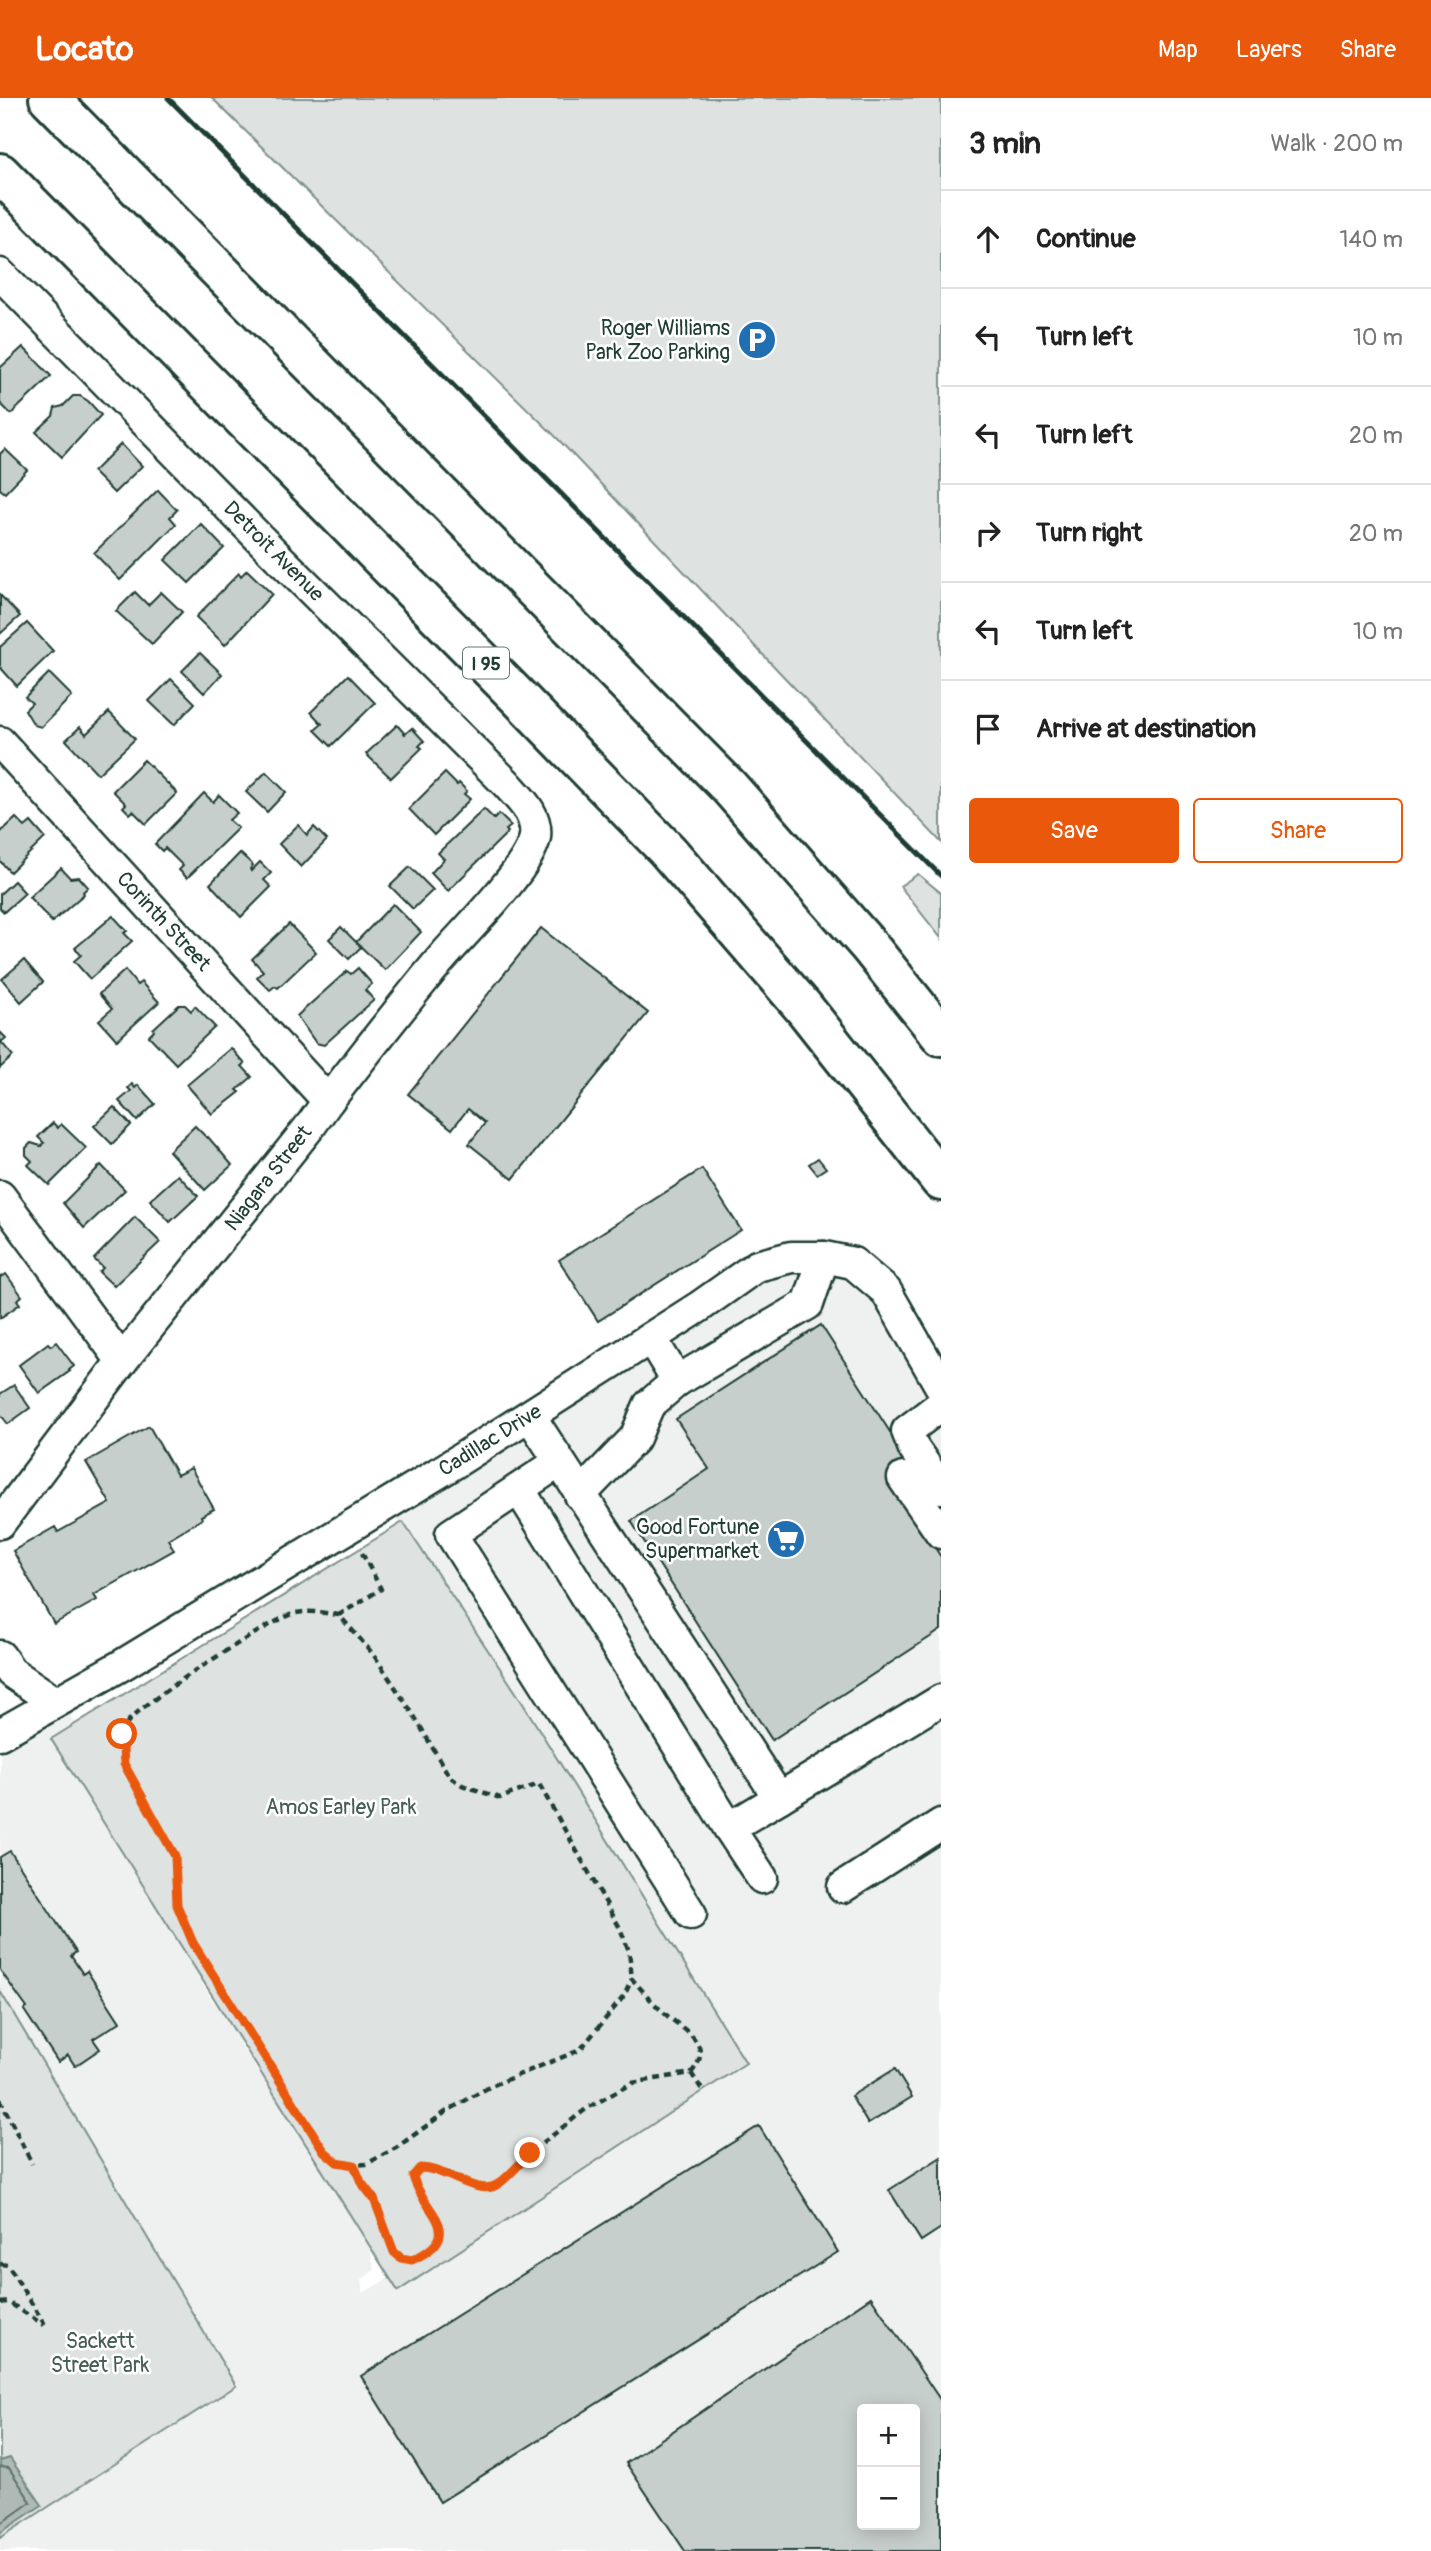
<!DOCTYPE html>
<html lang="en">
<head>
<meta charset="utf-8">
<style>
	body { margin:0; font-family:Pangolin,sans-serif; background:#f6f6f6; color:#222 }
	.controls { position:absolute; right:21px; bottom:21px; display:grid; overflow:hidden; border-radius:7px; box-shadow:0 4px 18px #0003 }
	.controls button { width:63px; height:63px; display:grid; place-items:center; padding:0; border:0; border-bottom:2px solid #e0e0e0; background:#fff; color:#222; font:35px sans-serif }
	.stop { position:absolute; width:21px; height:21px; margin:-16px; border:5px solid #ea580c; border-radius:50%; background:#fff }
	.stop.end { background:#ea580c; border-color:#fff; box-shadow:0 2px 7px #0008 }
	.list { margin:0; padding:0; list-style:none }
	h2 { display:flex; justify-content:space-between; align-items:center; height:91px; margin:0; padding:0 28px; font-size:30px }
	h2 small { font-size:23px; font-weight:400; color:#767676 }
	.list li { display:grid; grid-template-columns:46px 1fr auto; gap:21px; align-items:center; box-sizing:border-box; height:98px; padding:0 28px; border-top:2px solid #e0e0e0 }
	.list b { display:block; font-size:26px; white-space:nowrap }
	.list em { font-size:23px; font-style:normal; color:#767676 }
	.actions { display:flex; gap:14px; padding:21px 28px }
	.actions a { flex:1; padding:16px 0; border:2px solid #ea580c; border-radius:7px; text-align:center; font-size:24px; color:#ea580c }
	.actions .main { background:#ea580c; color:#fff }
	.icon { flex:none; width:38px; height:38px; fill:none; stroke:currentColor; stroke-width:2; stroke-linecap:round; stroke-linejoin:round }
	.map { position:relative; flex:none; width:941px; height:2453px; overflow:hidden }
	header { display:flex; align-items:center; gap:42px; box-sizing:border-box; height:98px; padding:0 35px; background:#ea580c; color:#fff }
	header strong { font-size:33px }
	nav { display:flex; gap:38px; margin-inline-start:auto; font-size:24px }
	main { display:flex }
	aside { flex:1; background:#fff }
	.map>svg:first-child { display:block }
</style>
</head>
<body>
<header>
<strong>Locato</strong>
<nav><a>Map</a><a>Layers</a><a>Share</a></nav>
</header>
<main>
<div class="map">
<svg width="941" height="2453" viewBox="0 0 941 2453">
	<rect width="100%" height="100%" fill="#fff"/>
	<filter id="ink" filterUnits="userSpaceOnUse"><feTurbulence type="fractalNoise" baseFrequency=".0143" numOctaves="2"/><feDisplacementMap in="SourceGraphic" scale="14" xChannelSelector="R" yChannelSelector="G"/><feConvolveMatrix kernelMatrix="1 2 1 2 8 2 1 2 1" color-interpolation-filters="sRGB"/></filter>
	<g filter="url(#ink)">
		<path fill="#eef1f0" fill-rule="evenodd" d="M857 1170 941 1296V2453H0V1635L60 1600 153 1762 193 1867 212 1903 232 1922 240 1946 267 1987 287 2003 295 2030 313 2061 360 2114 375 2172 361 2182 363 2195 504 2112 610 1774 387 1406 748 1171ZM862 2311H915V2427H862Z"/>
		<g fill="#dee3e2" stroke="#7e908b" stroke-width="2">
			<polygon points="212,0 941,0 941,744 557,340"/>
			<polygon points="918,776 941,795 941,840 900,788"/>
			<polygon points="403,1424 517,1596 746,1965 398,2193 51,1641"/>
			<polygon points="0,1893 236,2288 0,2440"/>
		</g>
		<polygon fill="#afbab7" stroke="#758883" stroke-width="2" points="10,2360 42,2407 0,2435 0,2363"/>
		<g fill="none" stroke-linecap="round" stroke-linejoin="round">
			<polyline stroke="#596f68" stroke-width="2" points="0,2369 9,2370 31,2404 0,2426"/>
		</g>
		<g fill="#c7cfcc" stroke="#1f3d34" stroke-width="2" fill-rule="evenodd">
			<polygon points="23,249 51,278 11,316 0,305 0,270"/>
			<polygon points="73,298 80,298 88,303 101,317 62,359 36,334 53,318 55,310 63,308"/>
			<polygon points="121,346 142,368 114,395 93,374"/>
			<polygon points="5,351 27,372 5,395 0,391 0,356"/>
			<polygon points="158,392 177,412 170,419 176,426 120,482 94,455"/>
			<polygon points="201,426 224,450 189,485 165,462"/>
			<polygon points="247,472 272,496 225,547 196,519 239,475 241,478"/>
			<polygon points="135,494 148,507 161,494 182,514 152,546 116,513"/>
			<polygon points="0,497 20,518 0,536"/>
			<polygon points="27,525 53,553 17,588 0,569 0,549"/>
			<polygon points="200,555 222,576 204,595 182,573"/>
			<polygon points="49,575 72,598 41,629 34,627 25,612 32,605 25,599"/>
			<polygon points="348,577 375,605 331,648 315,632 322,626 311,614"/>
			<polygon points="171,581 195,605 174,627 149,603"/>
			<polygon points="109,614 135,641 98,676 66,642 80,629 86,636"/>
			<polygon points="397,627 405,636 412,630 424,643 419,648 422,650 391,680 366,656"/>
			<polygon points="144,662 177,695 146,726 133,713 130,716 123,709 126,706 113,693"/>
			<polygon points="266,674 286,694 267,714 246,694"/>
			<polygon points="445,675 457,687 459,685 467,693 464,696 470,701 434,737 409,711"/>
			<polygon points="204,695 213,704 219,697 237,715 229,722 238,730 187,780 179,772 183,768 165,750 162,753 155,746"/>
			<polygon points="484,711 494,721 499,716 511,728 506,732 508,734 448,793 431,775 444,761 438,755"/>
			<polygon points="16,720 25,729 31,724 45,740 10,774 0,763 0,735"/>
			<polygon points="298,727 307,737 314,729 327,742 301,769 279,746"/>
			<polygon points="240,755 253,767 250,771 251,773 260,764 271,775 264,782 271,789 241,819 210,786"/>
			<polygon points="410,769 433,792 413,811 390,788"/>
			<polygon points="61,770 70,780 79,779 88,789 83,794 84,796 52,824 29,799"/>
			<polygon points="14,783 25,795 4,814 0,810 0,796"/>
			<polygon points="393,806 421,834 385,872 356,844"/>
			<polygon points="113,818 127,833 124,835 132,843 90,881 74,863 81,857 75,850"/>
			<polygon points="289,826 316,854 278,890 275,888 270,892 257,879 263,873 252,861"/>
			<polygon points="341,829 361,849 349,861 329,841"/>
			<polygon points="541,830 648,915 513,1081 469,1046 485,1025 468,1011 452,1031 408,996"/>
			<polygon points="24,862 43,884 21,904 2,881"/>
			<polygon points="358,870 372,886 365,892 374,902 324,947 316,945 297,918 347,873 351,876"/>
			<polygon points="125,872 137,887 141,884 159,904 117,942 99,922 112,911 99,896"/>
			<polygon points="179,907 185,907 191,913 195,908 215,929 176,966 149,938 154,933 153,931"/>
			<polygon points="0,934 6,940 1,944 13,958 0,970"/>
			<polygon points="231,950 245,966 242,968 252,979 237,992 240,994 212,1016 187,987"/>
			<polygon points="132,986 135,990 138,987 155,1006 137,1023 119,1003 131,993 128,990"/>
			<polygon points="114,1009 131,1027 112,1046 94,1028"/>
			<polygon points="53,1025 58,1030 61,1026 86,1050 49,1087 28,1067 32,1063 26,1057 26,1050 31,1045 41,1048 44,1045 38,1039"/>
			<polygon points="195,1028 207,1040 208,1039 232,1067 205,1092 169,1053"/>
			<polygon points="818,1060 826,1070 817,1076 809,1066"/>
			<polygon points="101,1067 125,1092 84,1130 63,1105"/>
			<polygon points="702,1071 741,1132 598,1223 559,1162"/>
			<polygon points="178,1077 198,1098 170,1124 150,1102"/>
			<polygon points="135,1119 160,1144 114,1188 99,1174 103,1170 94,1161"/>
			<polygon points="6,1176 22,1198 17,1202 20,1206 0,1220 0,1179"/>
			<polygon points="821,1227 910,1365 889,1379 941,1459 941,1532 772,1642 631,1423 709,1371 676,1321"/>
			<polygon points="56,1244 74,1268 69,1272 70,1273 39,1295 19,1267 48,1245 51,1248"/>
			<polygon points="14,1287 30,1310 8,1326 0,1316 0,1296"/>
			<polygon points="149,1328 177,1377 191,1370 214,1411 201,1418 202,1421 168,1441 174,1452 94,1497 97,1502 54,1526 13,1453 55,1429 58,1434 110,1405 86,1364"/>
			<polygon points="10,1753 76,1854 71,1858 83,1876 87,1873 120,1924 93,1941 100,1951 75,1968 68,1957 58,1964 24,1912 27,1910 0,1872 0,1759"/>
			<polygon points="895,1971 912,1999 868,2026 851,1998"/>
			<polygon points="759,2028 838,2154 440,2404 361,2278"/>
			<polygon points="941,2059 941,2130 921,2143 889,2092"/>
			<path d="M871 2199 941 2303V2453H685L626 2365ZM862 2311H915V2427H862Z"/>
		</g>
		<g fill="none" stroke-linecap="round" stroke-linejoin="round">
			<defs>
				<g id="minor">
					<path d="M0 176 273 454 506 685C520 701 538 716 535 739 529 771 464 834 441 861 402 907 365 956 328 1003L311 1027 122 1263 0 1425"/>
					<polyline points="0,644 328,1003"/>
					<polyline points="0,1098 122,1263"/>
					<polyline points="677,1283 808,1206 824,1159"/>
					<polyline points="941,1307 907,1333 914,1351 941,1390"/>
					<polyline points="530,1318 779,1700 941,1602"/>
					<polyline points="559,1364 451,1436 691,1816"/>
					<polyline points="903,1380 941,1435"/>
					<polyline points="519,1391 729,1730"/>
					<polyline points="580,1397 635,1340 649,1307 677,1283 651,1240"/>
					<polyline points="0,1558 11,1574 55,1604"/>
					<polyline points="0,1636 122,1567 445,1371 699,1209 757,1168 791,1159 824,1159 853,1165 886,1193 941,1289"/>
					<polyline points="762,1780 729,1730 779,1700"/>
					<polyline points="843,1789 941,1726"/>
				</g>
				<g id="highway">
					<polyline points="49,0 729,689 869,848 941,938"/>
					<polyline points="0,75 521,602 667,752 804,910 941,1083"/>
				</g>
			</defs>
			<use href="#minor" stroke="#1f3d34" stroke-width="35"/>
			<use href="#highway" stroke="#1f3d34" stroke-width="44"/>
			<g stroke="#1f3d34" stroke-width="4.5" stroke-dasharray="7 5" stroke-linecap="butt">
				<polyline points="362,1455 381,1491 339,1517 373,1556 413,1616 449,1678 462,1687 500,1700 539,1686 620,1830 629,1853 632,1881"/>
				<path d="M339 1517C325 1515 311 1512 296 1515 274 1519 138 1607 127 1625 119 1638 121 1652 124 1666L175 1758 177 1807 193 1845 324 2053 337 2065 354 2067 361 2084 374 2100 394 2154 401 2160 412 2162C471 2135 421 2113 413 2078L420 2070 443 2074 476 2089 488 2091 500 2086 530 2055 586 2011 632 1985 691 1975C717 1946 681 1931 663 1914 652 1904 642 1892 632 1881L624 1898 580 1952 491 1988 447 2013 396 2050 366 2066 354 2067"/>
				<polyline points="691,1975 703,1993"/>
				<polyline points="0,2001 32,2066"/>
				<polyline points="0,2166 8,2167 45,2227"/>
				<polyline points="0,2205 8,2204 44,2227"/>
			</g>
			<use href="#minor" stroke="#fff" stroke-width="30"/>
			<use href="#highway" stroke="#fff" stroke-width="38"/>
			<polyline stroke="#1f3d34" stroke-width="5" points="168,0 941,778"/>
		</g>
	</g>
	<g fill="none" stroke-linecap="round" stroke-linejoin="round" filter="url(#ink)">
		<path stroke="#ea580c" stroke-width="9" d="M122 1636 124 1666 175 1758 177 1807 193 1845 324 2053 337 2064 354 2067 361 2084 374 2101 394 2154 401 2160 412 2162C471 2135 421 2113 413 2078L420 2070C447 2070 478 2100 498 2086 509 2079 520 2065 530 2055"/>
	</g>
	<defs>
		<symbol id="parking-disc" viewBox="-11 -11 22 22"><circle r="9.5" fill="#1f6fb2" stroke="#fff"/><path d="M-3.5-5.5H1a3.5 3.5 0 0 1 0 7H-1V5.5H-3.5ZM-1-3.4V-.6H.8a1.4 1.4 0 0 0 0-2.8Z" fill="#fff"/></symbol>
		<symbol id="supermarket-disc" viewBox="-11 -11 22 22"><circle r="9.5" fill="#1f6fb2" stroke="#fff"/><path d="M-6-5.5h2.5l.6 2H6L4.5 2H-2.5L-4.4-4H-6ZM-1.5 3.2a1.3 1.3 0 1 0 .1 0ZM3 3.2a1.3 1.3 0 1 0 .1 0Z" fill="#fff"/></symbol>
	</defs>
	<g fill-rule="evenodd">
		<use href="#parking-disc" x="735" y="220" width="44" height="44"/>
		<use href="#supermarket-disc" x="764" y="1419" width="44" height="44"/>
	</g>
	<g text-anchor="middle" stroke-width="5" stroke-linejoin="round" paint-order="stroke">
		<rect fill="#fff" stroke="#627771" stroke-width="2" x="463" y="549.5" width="46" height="31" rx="5"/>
		<g font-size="19" font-weight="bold" fill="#1f3d34">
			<text x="486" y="572">I 95</text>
		</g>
		<g font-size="21" fill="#1f3d34" stroke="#fff" text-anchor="end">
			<text x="730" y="237">Roger Williams<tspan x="730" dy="24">Park Zoo Parking</tspan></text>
			<text x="759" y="1436">Good Fortune<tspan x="759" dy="24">Supermarket</tspan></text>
		</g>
		<g font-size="21" fill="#1f3d34" stroke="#fff">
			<text transform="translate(274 453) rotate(45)" y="7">Detroit Avenue</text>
			<text transform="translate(164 823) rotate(47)" y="7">Corinth Street</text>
			<text transform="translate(268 1080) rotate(-52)" y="7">Niagara Street</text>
			<text transform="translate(490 1342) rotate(-32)" y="7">Cadillac Drive</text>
		</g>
		<g font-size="21" fill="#455e57" stroke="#fff">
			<text x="341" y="1716">Amos Earley Park</text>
			<text x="100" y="2250">Sackett<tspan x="100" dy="24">Street Park</tspan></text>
		</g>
	</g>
</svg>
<div class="controls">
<button>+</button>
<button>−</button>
</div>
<div class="stop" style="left:122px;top:1636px"></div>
<div class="stop end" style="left:530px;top:2055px"></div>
</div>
<aside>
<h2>3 min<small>Walk · 200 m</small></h2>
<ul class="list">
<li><svg class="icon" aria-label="ahead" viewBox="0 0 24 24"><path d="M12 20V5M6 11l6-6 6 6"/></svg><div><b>Continue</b></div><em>140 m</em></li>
<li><svg class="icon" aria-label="left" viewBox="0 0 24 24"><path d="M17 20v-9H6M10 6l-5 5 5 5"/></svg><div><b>Turn left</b></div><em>10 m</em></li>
<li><svg class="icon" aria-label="left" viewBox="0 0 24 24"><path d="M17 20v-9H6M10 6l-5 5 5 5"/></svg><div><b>Turn left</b></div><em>20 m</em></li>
<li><svg class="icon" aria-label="right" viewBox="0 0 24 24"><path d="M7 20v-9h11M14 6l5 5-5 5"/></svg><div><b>Turn right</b></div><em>20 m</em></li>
<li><svg class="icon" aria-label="left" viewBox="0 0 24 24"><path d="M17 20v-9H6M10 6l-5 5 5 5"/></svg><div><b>Turn left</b></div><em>10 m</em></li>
<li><svg class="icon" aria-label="arrive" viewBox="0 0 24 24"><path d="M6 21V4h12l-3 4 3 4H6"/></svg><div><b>Arrive at destination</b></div></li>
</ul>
<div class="actions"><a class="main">Save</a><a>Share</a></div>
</aside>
</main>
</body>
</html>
